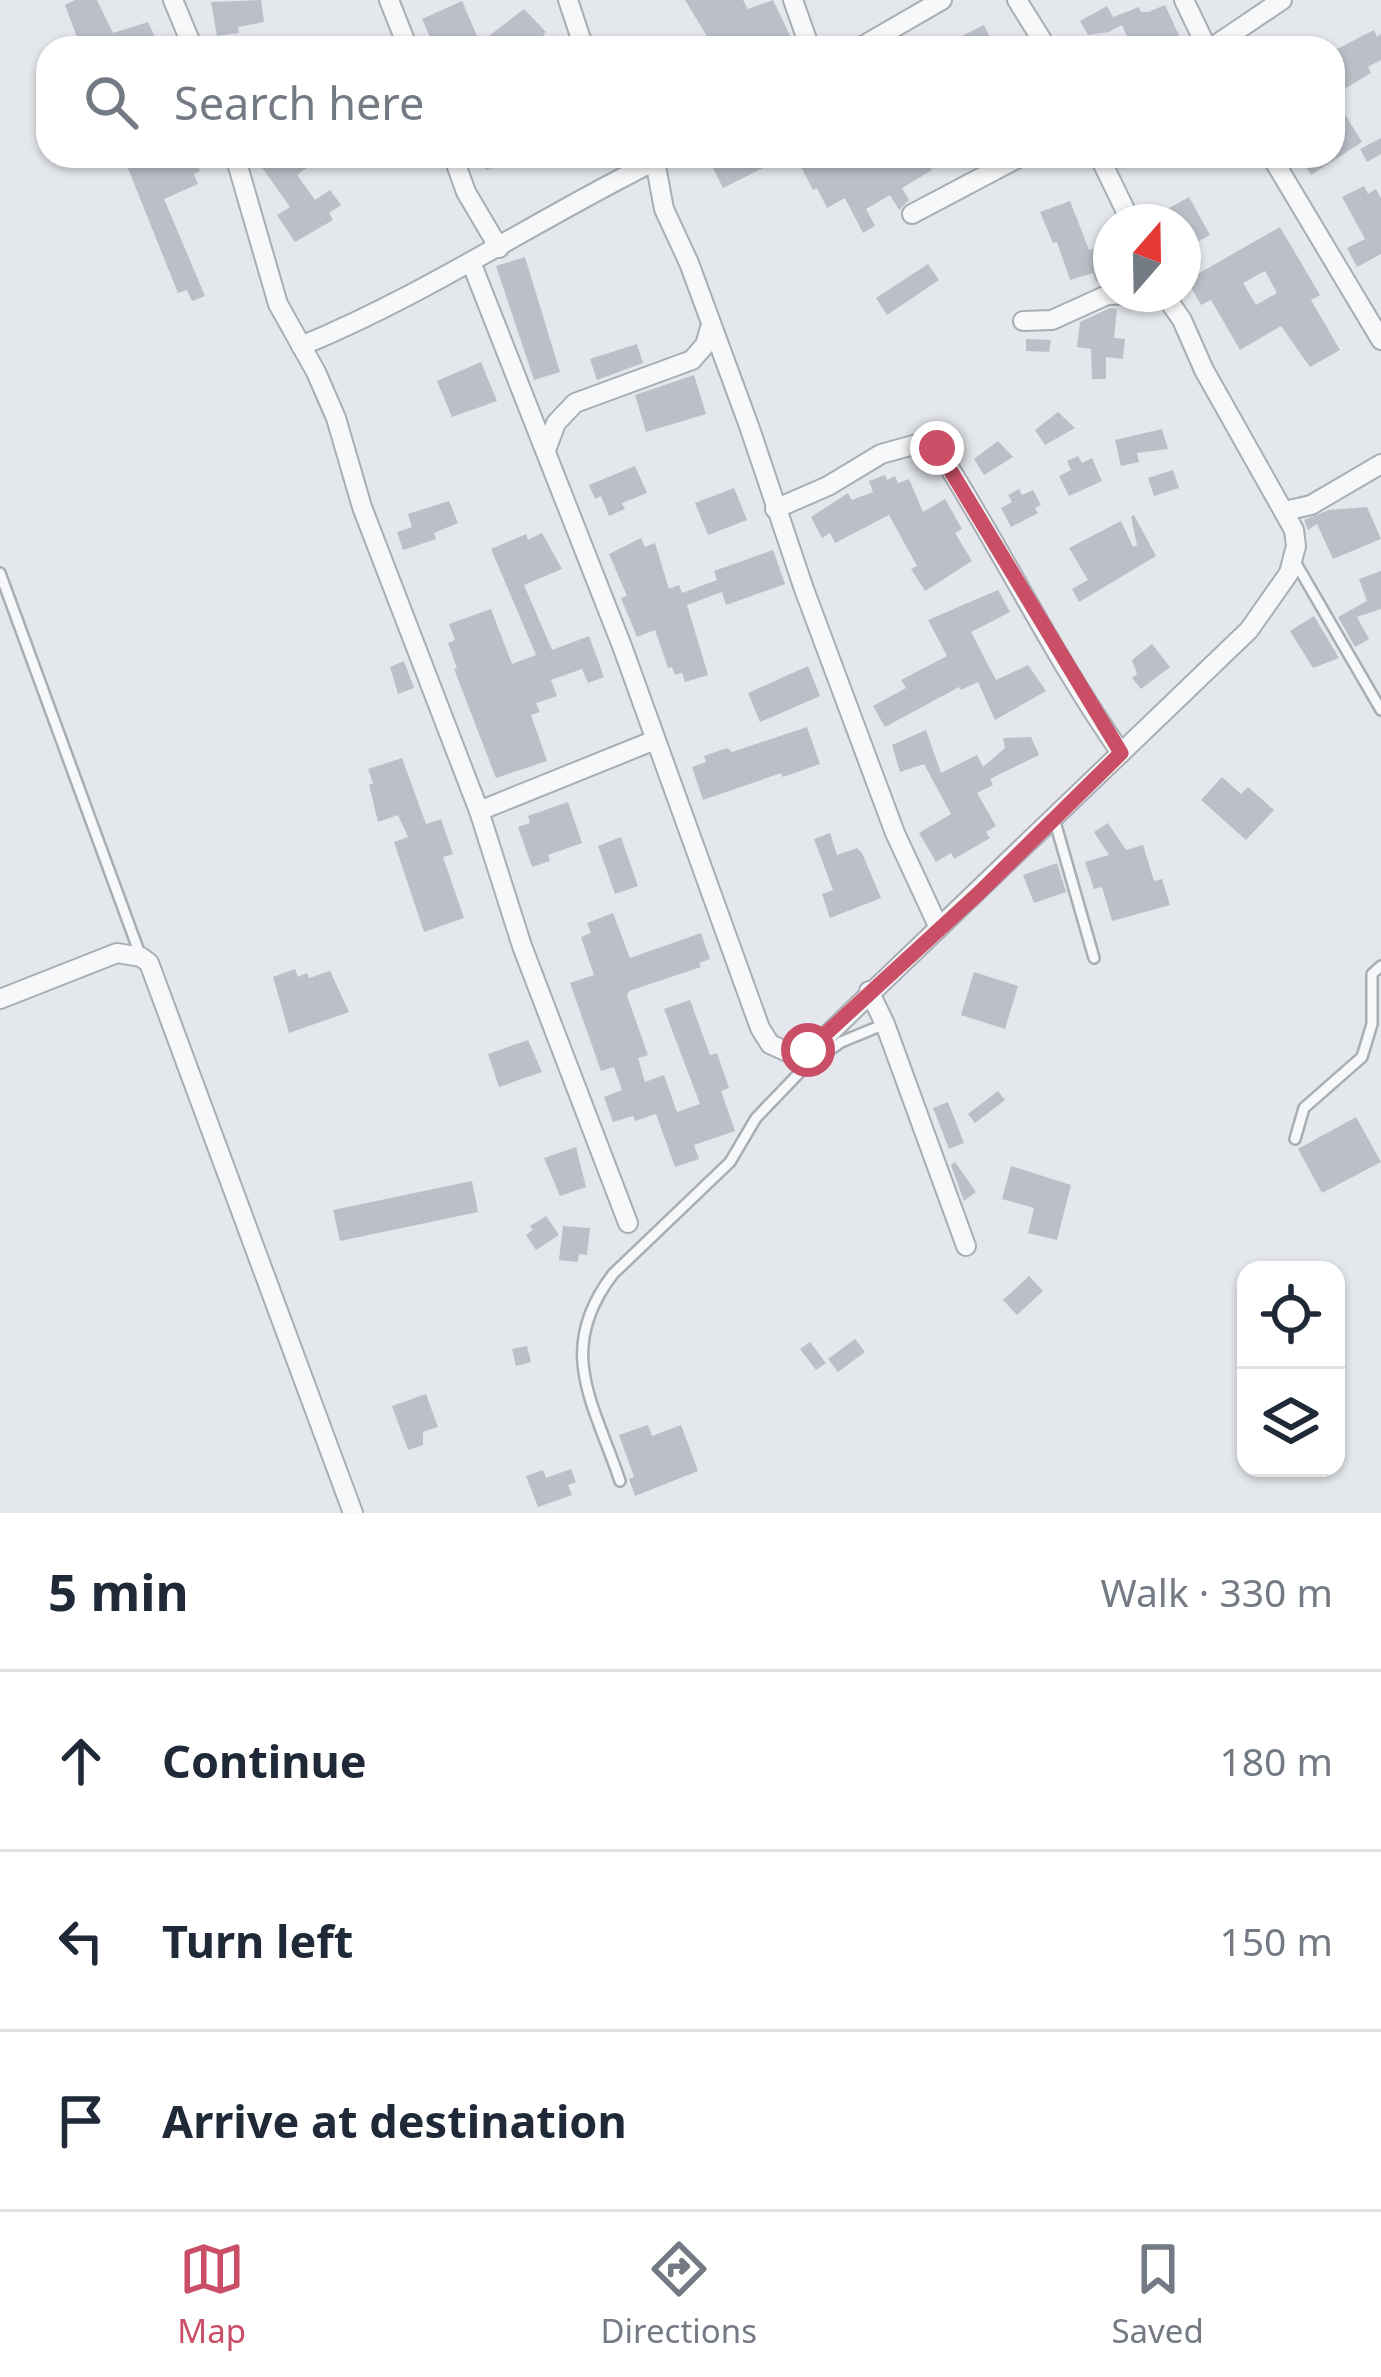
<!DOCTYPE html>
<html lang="en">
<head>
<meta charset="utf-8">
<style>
	body { margin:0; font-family:"Noto Sans",sans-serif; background:#f6f6f7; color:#1f2937 }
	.controls { position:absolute; right:36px; bottom:36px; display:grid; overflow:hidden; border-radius:24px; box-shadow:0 3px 9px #0004 }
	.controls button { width:108px; height:108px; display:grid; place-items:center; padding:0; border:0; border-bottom:3px solid #e0e1e3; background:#fff; color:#1f2937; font:60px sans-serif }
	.compass { position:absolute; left:1093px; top:204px; width:108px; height:108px; border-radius:50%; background:#fff; box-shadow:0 3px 9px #0004; rotate:20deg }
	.stop { position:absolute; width:36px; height:36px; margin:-27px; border:9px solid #ca4f66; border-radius:50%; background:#fff }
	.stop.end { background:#ca4f66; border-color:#fff; box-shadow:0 3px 12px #0008 }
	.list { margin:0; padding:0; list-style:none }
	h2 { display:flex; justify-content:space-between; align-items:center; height:156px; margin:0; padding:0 48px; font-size:51px }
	h2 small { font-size:39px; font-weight:400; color:#747a83 }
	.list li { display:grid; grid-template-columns:78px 1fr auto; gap:36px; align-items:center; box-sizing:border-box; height:180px; padding:0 48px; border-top:3px solid #e0e1e3 }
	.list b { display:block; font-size:45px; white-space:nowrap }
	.list em { font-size:39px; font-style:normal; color:#747a83 }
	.icon { flex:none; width:66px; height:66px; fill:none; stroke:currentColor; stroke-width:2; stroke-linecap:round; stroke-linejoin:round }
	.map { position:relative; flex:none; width:1381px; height:1513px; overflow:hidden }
	.search { position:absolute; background:#fff; box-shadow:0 3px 9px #0004; left:36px; right:36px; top:36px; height:132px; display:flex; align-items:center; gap:30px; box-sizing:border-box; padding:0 42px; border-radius:36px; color:#747a83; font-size:45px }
	.sheet { height:696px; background:#fff }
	nav { display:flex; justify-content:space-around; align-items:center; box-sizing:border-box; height:168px; border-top:3px solid #e0e1e3; background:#fff; font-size:33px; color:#747a83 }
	nav a { display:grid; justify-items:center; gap:6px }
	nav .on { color:#ca4f66 }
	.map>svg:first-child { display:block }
</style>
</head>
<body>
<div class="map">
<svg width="1381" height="1513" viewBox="0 0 1381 1513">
	<rect width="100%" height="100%" fill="#e4e7eb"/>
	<g fill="#bbc0c8" fill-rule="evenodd">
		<polygon points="75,0 97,0 113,33 148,22 157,41 142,48 81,48 65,5"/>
		<polygon points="261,0 264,22 238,27 239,33 217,36 211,2"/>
		<polygon points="685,0 743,0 748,9 773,0 796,48 714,48"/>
		<polygon points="462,1 480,43 524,9 546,32 543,34 549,41 539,48 435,48 422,19"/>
		<polygon points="1165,5 1181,40 1166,47 1163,40 1153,48 1132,48 1122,25 1109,32 1088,35 1080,21 1107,6 1113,17 1139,7 1141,12 1148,12"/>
		<polygon points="984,25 995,48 938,48"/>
		<polygon points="1374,30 1377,37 1381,34 1381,60 1368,67 1371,73 1333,96 1333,51"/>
		<polygon points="1346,116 1362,142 1311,175 1299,156 1333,156 1333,123"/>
		<polygon points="1381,138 1381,154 1367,162 1360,149"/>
		<polygon points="123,156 193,156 200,171 194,174 198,184 164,199 205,296 192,301 187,290 178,293"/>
		<polygon points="276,156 307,156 312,164 297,175 315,200 330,190 341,205 329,213 333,220 295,242 277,215 290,207 261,166"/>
		<polygon points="480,156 519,156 519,157 486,170"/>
		<polygon points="723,156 787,156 723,188 710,162"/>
		<polygon points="812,156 820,168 843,156 924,156 932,170 902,188 909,200 899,210 890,195 866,209 875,226 863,233 845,198 827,208 817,188 813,190 799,163"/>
		<polygon points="1364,186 1368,194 1376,189 1381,198 1381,254 1357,267 1347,248 1365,239 1342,197"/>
		<polygon points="1189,197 1210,235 1191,245 1183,222 1144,222"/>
		<polygon points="1070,201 1089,250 1101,246 1111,277 1096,282 1093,273 1070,280 1057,242 1053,243 1040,212"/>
		<path d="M1280 227 1320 295 1311 300 1340 350 1310 367 1281 326 1240 350 1211 300 1201 305 1187 280ZM1265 271 1277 293 1256 305 1243 283Z"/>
		<polygon points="525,257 560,372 534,380 496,266"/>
		<polygon points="928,264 939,280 887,315 876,298"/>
		<polygon points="1110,308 1117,309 1114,338 1125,339 1123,359 1106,357 1106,379 1092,379 1091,349 1077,347 1080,322"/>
		<polygon points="1026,339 1051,340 1049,352 1026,351"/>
		<polygon points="637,344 643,363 597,380 590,359"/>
		<polygon points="481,362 497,401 452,417 437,381"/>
		<polygon points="694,375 706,414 646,432 635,395"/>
		<polygon points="1058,412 1075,428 1045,445 1035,430"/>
		<polygon points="1162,429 1168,449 1137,453 1139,462 1121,466 1115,440"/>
		<polygon points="998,441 1013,457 984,475 974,459"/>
		<polygon points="1078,456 1082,463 1092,458 1102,481 1069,496 1059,476 1071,470 1067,461"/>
		<polygon points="635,466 647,493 622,503 625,509 609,516 601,496 595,499 589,485"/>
		<polygon points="1173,470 1179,488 1154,496 1148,478"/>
		<polygon points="885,475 887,480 895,476 898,483 909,479 923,512 945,499 962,529 955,533 972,561 925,591 911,569 917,566 889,515 835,543 830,533 822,538 811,517 848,493 852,500 873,492 869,481"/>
		<polygon points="734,488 747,520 708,535 695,503"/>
		<polygon points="1019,489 1022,495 1033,490 1041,505 1035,508 1038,513 1011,527 1001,508 1012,502 1008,495"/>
		<polygon points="449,501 458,523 434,533 436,539 403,550 397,532 412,527 408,514"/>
		<polygon points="1367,507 1381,539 1333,559 1317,524 1308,530 1304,520 1329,510"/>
		<polygon points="1134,515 1156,556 1079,602 1072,589 1088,580 1069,548 1121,521 1133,547 1137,545 1131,517"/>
		<polygon points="542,533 562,569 524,585 552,650 589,636 604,677 588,683 582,669 551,680 557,696 536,703 540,712 531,715 547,761 496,778 454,669 457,668 448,643 455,640 449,624 491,609 512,664 536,655 491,549 526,534 528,540"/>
		<polygon points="641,538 645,547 655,543 669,589 679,585 682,593 717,580 714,571 773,550 785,584 726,605 722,592 687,605 708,675 685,682 682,673 675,675 672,667 668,668 655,630 637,637 621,598 627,596 609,554"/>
		<polygon points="1381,571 1381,609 1357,617 1369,639 1355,647 1338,617 1367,601 1359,579"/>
		<polygon points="998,590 1010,612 971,632 996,680 1028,665 1046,691 995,720 978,682 961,690 959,687 885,727 873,706 906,688 901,680 947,656 928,620"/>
		<polygon points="1314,616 1339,658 1313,668 1290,631"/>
		<polygon points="1152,644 1170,667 1141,689 1132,678 1137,674 1132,660"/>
		<polygon points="404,661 414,688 398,694 390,667"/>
		<polygon points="808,666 820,696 760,722 748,693"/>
		<polygon points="807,727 820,764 783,777 781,773 703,800 692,767 706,762 704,756 727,748 732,752"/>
		<polygon points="926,730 941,773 977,755 983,767 1005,748 1003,738 1031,737 1039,755 990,779 993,785 977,793 996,826 986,832 990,838 954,859 951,853 936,862 919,833 951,814 924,764 900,772 892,745"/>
		<polygon points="402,758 426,824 441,819 453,854 443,857 464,918 424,932 394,842 408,837 398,815 378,822 369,785 373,783 368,769"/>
		<polygon points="1222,777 1241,794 1248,787 1274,810 1246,840 1201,800"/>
		<polygon points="568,802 582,843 548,855 550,861 532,867 518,827 530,823 528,816"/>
		<polygon points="1108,823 1126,850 1143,845 1154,881 1162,879 1170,905 1112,921 1102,887 1094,889 1085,862 1109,855 1094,832"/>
		<polygon points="830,833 837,855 857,848 862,853 881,898 830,918 822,894 833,890 814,839"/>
		<polygon points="621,837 638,886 615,894 598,846"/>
		<polygon points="1057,863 1066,892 1034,903 1023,875"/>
		<polygon points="613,913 630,958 701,933 710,959 699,963 701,967 629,991 627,996 648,1055 638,1058 645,1082 664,1075 677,1112 700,1104 664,1009 690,1000 710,1055 717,1053 729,1088 721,1091 735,1131 694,1145 699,1159 675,1167 656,1114 635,1121 633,1116 613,1122 604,1097 622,1090 614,1067 601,1071 570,983 594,975 581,937 591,933 587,923"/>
		<polygon points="295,969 298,977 307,973 309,978 330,971 349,1012 289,1033 273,977"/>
		<polygon points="974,972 1018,986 1005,1029 961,1015"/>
		<polygon points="528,1040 542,1072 499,1087 488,1054"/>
		<polygon points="998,1091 1005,1100 975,1123 968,1114"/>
		<polygon points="948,1102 964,1143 949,1149 933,1108"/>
		<polygon points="1356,1117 1381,1162 1322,1193 1298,1149"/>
		<polygon points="576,1147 586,1187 560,1196 544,1158"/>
		<polygon points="955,1162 976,1192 964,1201 951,1165"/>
		<polygon points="1011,1166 1071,1185 1057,1240 1028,1233 1034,1208 1002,1199"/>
		<polygon points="472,1181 478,1212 340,1241 333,1210"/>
		<polygon points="546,1216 559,1235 536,1250 526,1235 533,1230 530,1226"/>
		<polygon points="563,1226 590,1228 587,1255 579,1254 578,1262 559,1260"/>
		<polygon points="1029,1276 1043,1291 1017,1315 1003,1300"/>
		<polygon points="855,1339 865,1352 838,1372 828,1359"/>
		<polygon points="810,1342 826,1363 816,1370 800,1349"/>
		<polygon points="527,1346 531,1362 516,1366 512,1349"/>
		<polygon points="426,1394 438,1427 423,1432 423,1445 408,1450 392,1406"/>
		<polygon points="648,1425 652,1436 681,1425 698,1471 635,1496 629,1479 634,1477 619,1435"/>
		<polygon points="571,1469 576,1482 568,1485 572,1495 538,1507 526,1476 543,1470 546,1478"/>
	</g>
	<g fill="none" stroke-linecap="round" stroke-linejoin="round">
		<defs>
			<g id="lane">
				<polyline points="1294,560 1381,710"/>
				<polyline points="0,573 141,957"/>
				<polyline points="1055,822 1094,958"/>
				<polyline points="1295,1139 1304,1108 1362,1057 1372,1024 1372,974 1381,966"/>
				<path d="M620 1481C593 1401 555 1350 613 1274L730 1162 756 1118 803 1069 841 1042 885 1024"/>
			</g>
			<g id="street">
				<polyline points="173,0 193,48"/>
				<polyline points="389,0 408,48"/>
				<polyline points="568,0 584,48"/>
				<polyline points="793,0 810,48"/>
				<polyline points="1017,0 1047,48"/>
				<polyline points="1184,0 1207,48"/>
				<polyline points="859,48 942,0"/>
				<polyline points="1211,48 1282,0"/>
				<polyline points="235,156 278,304 316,372 336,418 362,507 479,811 522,946 628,1223"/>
				<polyline points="453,156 466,192 499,248"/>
				<polyline points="651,156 655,161 664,209 689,263 749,426 804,589 895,833 939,928"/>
				<polyline points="1099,156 1131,222"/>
				<polyline points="1271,156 1381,340"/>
				<polyline points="912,214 1022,156"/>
				<polyline points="471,262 622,646 760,1028 770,1044 794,1055 819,1043 1249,630 1289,573 1296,546 1294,530 1204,370 1182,320 1164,294"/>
				<polyline points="1023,321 1052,320 1107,295 1146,294"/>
				<path d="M301 346C430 293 540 217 663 157"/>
				<polyline points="546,450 556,423 575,403 692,360 705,345 710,328"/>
				<path d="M775 509 828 486 881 454 928 441 937 448C1001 548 1053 656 1121 753"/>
				<polyline points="1285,511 1311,505 1381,464"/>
				<polyline points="479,811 655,740"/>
				<polyline points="869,991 885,1024 966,1246"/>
				<polyline points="0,999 117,953 141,957 149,963 353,1513"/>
			</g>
		</defs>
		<use href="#lane" stroke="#a9aeb5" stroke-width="14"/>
		<use href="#street" stroke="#a9aeb5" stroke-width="22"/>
		<use href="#lane" stroke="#f6f8f9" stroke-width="9"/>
		<use href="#street" stroke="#f6f8f9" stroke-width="18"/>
	</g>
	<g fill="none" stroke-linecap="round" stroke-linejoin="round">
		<polyline stroke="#ca4f66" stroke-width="15" points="808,1050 980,892 1121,753 937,448"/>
	</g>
</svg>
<div class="controls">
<button><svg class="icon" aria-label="locate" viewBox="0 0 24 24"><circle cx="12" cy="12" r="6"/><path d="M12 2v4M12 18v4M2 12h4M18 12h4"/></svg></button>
<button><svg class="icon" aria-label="layers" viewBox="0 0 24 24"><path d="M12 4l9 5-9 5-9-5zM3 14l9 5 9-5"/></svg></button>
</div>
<svg class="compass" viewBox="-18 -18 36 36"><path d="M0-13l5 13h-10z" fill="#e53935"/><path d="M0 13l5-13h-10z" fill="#747a83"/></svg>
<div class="stop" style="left:808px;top:1050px"></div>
<div class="stop end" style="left:937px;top:448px"></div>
<div class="search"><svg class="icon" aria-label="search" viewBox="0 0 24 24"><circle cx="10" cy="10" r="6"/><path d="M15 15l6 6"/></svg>Search here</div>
</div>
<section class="sheet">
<h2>5 min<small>Walk · 330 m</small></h2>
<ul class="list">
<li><svg class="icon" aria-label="ahead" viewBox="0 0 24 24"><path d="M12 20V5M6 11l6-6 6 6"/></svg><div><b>Continue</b></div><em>180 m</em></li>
<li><svg class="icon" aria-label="left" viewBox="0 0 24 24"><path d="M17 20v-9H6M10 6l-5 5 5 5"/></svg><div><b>Turn left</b></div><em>150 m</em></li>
<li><svg class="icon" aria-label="arrive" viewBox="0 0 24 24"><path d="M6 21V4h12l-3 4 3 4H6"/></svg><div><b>Arrive at destination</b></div></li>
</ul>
</section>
<nav>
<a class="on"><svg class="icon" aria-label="map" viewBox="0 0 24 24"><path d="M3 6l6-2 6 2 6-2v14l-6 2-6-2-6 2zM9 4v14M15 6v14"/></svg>Map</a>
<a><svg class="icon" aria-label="directions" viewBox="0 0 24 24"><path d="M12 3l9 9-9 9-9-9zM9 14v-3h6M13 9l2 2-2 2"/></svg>Directions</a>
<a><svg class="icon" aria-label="saved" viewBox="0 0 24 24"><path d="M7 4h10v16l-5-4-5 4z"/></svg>Saved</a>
</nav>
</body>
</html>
